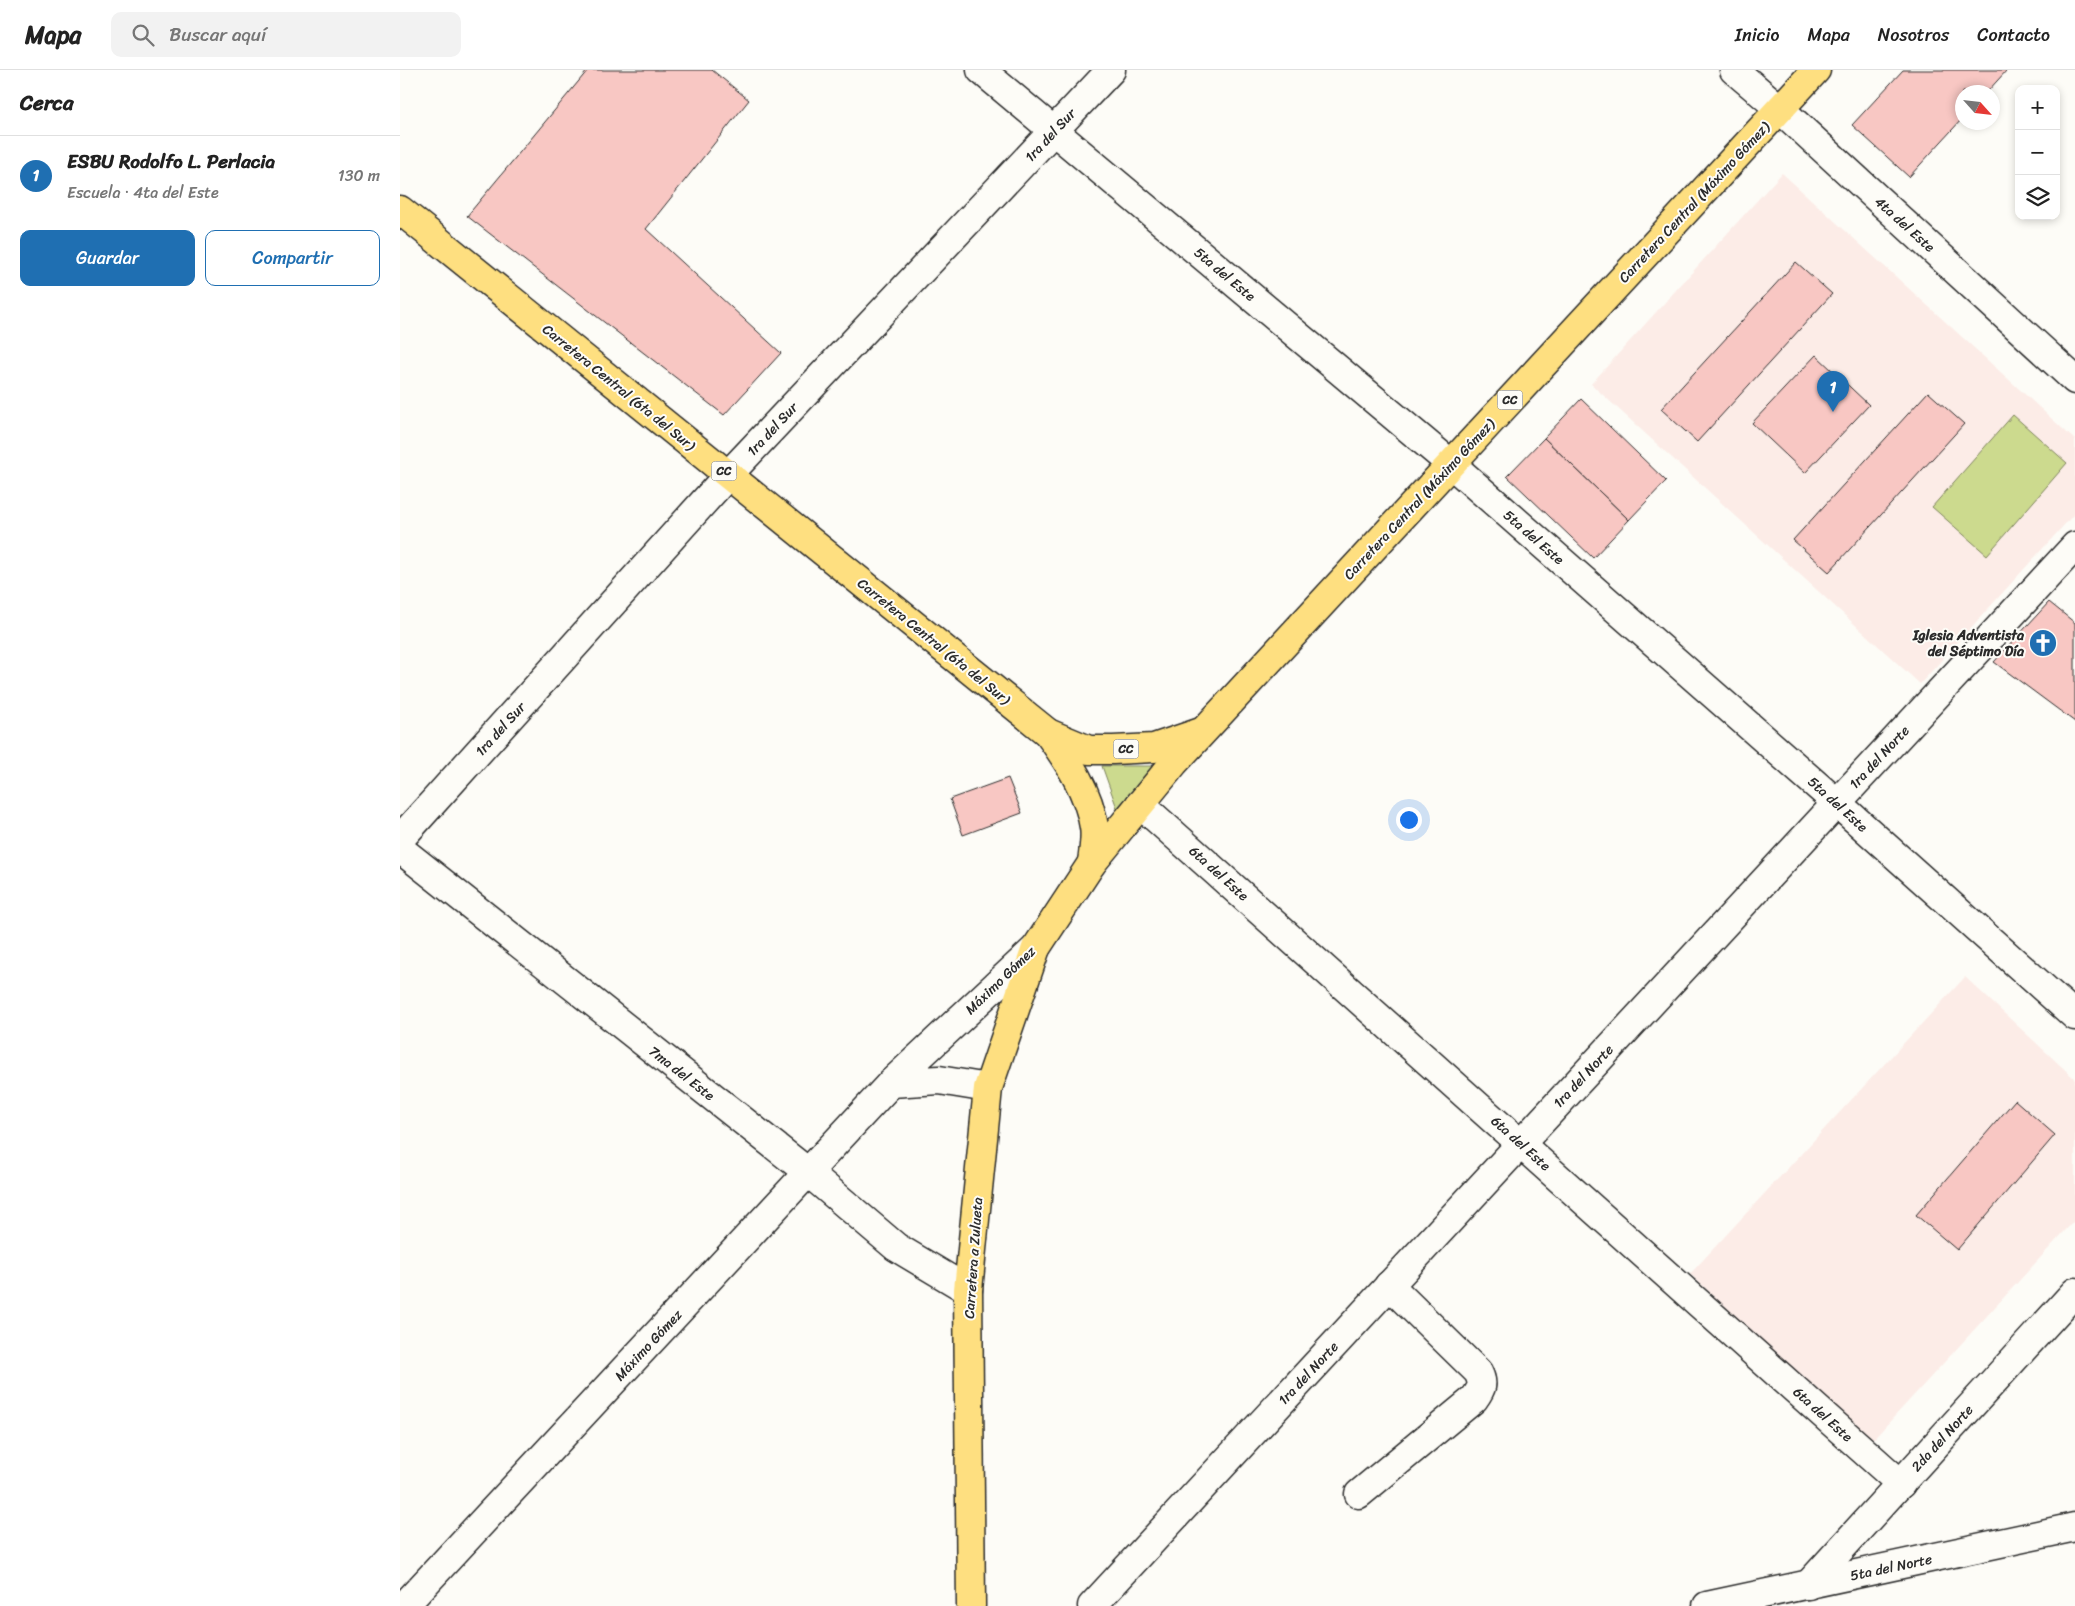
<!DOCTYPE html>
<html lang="es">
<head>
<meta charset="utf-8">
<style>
	body { margin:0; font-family:Sriracha,sans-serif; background:#f2f2f2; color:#222 }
	.controls { position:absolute; right:15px; top:15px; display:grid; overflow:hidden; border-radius:10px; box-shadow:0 2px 8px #0003 }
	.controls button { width:45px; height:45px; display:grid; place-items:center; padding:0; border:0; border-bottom:1px solid #e0e0e0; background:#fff; color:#222; font:25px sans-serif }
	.compass { position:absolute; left:1555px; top:15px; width:45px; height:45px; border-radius:50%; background:#fff; box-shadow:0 2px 8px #0003; rotate:117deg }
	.you { position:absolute; left:1008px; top:749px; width:18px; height:18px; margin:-12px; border:4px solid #fff; border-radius:50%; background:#1a73e8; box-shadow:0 0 0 8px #1a73e833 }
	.badge { display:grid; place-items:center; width:32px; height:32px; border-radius:50%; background:#1f6fb2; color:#fff; font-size:16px; font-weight:700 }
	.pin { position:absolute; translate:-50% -41px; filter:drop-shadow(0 1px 2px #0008) }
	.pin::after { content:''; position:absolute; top:26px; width:18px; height:15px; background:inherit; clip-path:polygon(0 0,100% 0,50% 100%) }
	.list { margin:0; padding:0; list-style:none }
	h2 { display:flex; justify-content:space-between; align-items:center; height:65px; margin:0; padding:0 20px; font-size:21px }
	h2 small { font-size:16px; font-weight:400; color:#767676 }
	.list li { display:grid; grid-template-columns:32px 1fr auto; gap:15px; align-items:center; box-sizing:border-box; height:80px; padding:0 20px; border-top:1px solid #e0e0e0 }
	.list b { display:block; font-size:19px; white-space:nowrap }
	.list p { margin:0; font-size:16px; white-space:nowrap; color:#767676 }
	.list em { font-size:16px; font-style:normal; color:#767676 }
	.actions { display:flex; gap:10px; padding:15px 20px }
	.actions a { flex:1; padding:11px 0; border:1px solid #1f6fb2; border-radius:10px; text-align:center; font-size:18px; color:#1f6fb2 }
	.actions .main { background:#1f6fb2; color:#fff }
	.icon { flex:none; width:28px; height:28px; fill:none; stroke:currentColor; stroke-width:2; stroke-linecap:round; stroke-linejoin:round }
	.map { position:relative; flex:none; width:1675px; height:1536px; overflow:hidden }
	header { display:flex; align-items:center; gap:30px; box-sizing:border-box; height:70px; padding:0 25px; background:#fff; border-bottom:1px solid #e0e0e0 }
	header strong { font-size:24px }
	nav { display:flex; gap:28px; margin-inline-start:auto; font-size:18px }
	.search { width:350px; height:45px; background:#f2f2f2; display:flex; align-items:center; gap:12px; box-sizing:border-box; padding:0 18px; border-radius:10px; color:#767676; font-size:19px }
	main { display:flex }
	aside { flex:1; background:#fff }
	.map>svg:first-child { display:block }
</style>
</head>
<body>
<header>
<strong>Mapa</strong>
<div class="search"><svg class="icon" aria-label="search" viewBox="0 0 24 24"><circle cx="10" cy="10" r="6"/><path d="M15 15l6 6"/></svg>Buscar aquí</div>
<nav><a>Inicio</a><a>Mapa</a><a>Nosotros</a><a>Contacto</a></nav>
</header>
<main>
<aside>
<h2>Cerca<small></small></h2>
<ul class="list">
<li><span class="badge">1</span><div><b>ESBU Rodolfo L. Perlacia</b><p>Escuela · 4ta del Este</p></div><em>130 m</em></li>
</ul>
<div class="actions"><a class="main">Guardar</a><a>Compartir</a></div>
</aside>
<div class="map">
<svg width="1675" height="1536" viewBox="0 0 1675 1536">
	<rect width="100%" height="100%" fill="#fdfcf7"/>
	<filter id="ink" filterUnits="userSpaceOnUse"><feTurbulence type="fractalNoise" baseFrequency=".02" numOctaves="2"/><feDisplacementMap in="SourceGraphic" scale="10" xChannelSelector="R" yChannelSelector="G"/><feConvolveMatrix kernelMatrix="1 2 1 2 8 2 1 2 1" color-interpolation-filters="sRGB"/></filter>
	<g filter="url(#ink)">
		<g fill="#fcece7">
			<polygon points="1382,103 1675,370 1675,443 1520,614 1191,314"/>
			<polygon points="1565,907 1675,1009 1675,1150 1471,1372 1290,1204"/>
		</g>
		<g fill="#ccda8e" stroke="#7c825c">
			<polygon points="1613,345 1667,393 1587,485 1532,437"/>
			<polygon points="702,696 756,696 717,738"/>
		</g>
		<g fill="#f8c7c3" stroke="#2b2b2b">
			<polygon points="188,0 312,0 349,30 246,159 381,283 324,345 67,146"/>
			<polygon points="1503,0 1607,0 1587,22 1562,22 1562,49 1509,107 1452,55"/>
			<polygon points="1396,192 1432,224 1297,372 1261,339"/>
			<polygon points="1416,285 1469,335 1405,403 1352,353"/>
			<polygon points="1528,322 1564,354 1429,502 1393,470"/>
			<polygon points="1181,329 1266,411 1229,450 1144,368"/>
			<polygon points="1144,368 1229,450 1193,488 1107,406"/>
			<polygon points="1649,532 1675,553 1675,652 1594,592"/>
			<polygon points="608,708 622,743 563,765 550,729"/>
			<polygon points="1615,1030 1655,1065 1557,1180 1516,1145"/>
		</g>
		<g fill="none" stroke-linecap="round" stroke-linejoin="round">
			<defs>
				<g id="minor">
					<polyline points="581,0 1051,394 1437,733 1675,946"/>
					<polyline points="1334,0 1380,39 1675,310"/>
					<polyline points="740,734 1501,1414"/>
					<polyline points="0,769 328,405 711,0"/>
					<polyline points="0,779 409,1103 496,1177 568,1220"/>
					<polyline points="491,1013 539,1010 588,1018"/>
					<path d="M959 1424 1074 1329C1082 1318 1084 1314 1078 1302L989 1215"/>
					<polyline points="1408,1515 1675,1222"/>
					<polyline points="4,1536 491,1013 636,878"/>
					<polyline points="692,1536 1675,476"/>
					<polyline points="1307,1536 1675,1457"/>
				</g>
				<g id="major">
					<path d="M0 140 648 663C668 691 689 722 694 757 696 768 693 782 692 793"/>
					<polyline points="648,663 689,680 713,680 754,678 801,662"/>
					<polyline points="571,1536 568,1220 588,1018 636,878 692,793 774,693 1416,0"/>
				</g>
			</defs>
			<use href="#minor" stroke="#2b2b2b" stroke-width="31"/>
			<use href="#major" stroke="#2b2b2b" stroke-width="31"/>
			<use href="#minor" stroke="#fdfcf7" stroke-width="28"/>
			<use href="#major" stroke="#fedf80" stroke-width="28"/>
		</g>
	</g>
	<defs>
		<symbol id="church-disc" viewBox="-11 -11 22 22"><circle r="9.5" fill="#1f6fb2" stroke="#fdfcf7"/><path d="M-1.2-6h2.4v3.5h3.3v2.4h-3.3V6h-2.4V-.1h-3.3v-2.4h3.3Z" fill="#fff"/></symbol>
	</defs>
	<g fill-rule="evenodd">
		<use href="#church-disc" x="1627" y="557" width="32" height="32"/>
	</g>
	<g text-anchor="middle" stroke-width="4" stroke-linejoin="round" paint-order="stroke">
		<g fill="#fdfcf7" stroke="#6a6a68" stroke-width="1">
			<rect x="1097.5" y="320.5" width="25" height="19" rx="4"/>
			<rect x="311.5" y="391.5" width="25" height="19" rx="4"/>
			<rect x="713.5" y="669.5" width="25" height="19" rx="4"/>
		</g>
		<g font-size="12" font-weight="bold" fill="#2b2b2b">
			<text x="1110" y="334">CC</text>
			<text x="324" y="405">CC</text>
			<text x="726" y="683">CC</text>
		</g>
		<g font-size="14" fill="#2b2b2b" stroke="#fdfcf7">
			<text transform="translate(650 65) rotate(-47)" y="5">1ra del Sur</text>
			<text transform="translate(1294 132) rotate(-47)" y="5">Carretera Central (Máximo Gómez)</text>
			<text transform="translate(1505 154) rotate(42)" y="5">4ta del Este</text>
			<text transform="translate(825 204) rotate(40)" y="5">5ta del Este</text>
			<text transform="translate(219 317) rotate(39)" y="5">Carretera Central (6ta del Sur)</text>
			<text transform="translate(372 359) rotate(-47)" y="5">1ra del Sur</text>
			<text transform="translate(1019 429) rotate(-47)" y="5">Carretera Central (Máximo Gómez)</text>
			<text transform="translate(1134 467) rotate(41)" y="5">5ta del Este</text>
			<text transform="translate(534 571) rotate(39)" y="5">Carretera Central (6ta del Sur)</text>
			<text transform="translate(100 659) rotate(-48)" y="5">1ra del Sur</text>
			<text transform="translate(1479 687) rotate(-47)" y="5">1ra del Norte</text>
			<text transform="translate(1438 734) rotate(42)" y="5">5ta del Este</text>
			<text transform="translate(819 803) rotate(42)" y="5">6ta del Este</text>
			<text transform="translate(600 910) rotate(-44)" y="5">Máximo Gómez</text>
			<text transform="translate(282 1003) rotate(38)" y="5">7ma del Este</text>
			<text transform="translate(1183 1006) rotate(-47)" y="5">1ra del Norte</text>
			<text transform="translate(1121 1073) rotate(42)" y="5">6ta del Este</text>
			<text transform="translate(573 1188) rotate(-86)" y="5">Carretera a Zulueta</text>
			<text transform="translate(248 1275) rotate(-47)" y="5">Máximo Gómez</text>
			<text transform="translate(908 1303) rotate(-47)" y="5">1ra del Norte</text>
			<text transform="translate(1423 1344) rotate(42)" y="5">6ta del Este</text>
			<text transform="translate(1542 1368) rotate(-48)" y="5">2da del Norte</text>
			<text transform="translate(1491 1497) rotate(-12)" y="5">5ta del Norte</text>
		</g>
		<g font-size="14" font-weight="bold" fill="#2b2b2b" stroke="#fdfcf7" text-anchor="end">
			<text x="1624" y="570">Iglesia Adventista<tspan x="1624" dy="16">del Séptimo Día</tspan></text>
		</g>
	</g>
</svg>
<div class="controls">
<button>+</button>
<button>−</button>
<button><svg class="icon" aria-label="layers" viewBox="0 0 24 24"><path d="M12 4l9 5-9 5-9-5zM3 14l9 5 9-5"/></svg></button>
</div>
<svg class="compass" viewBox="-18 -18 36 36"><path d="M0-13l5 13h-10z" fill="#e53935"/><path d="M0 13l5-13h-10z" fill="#767676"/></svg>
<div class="you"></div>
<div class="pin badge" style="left:1433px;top:342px">1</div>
</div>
</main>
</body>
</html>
